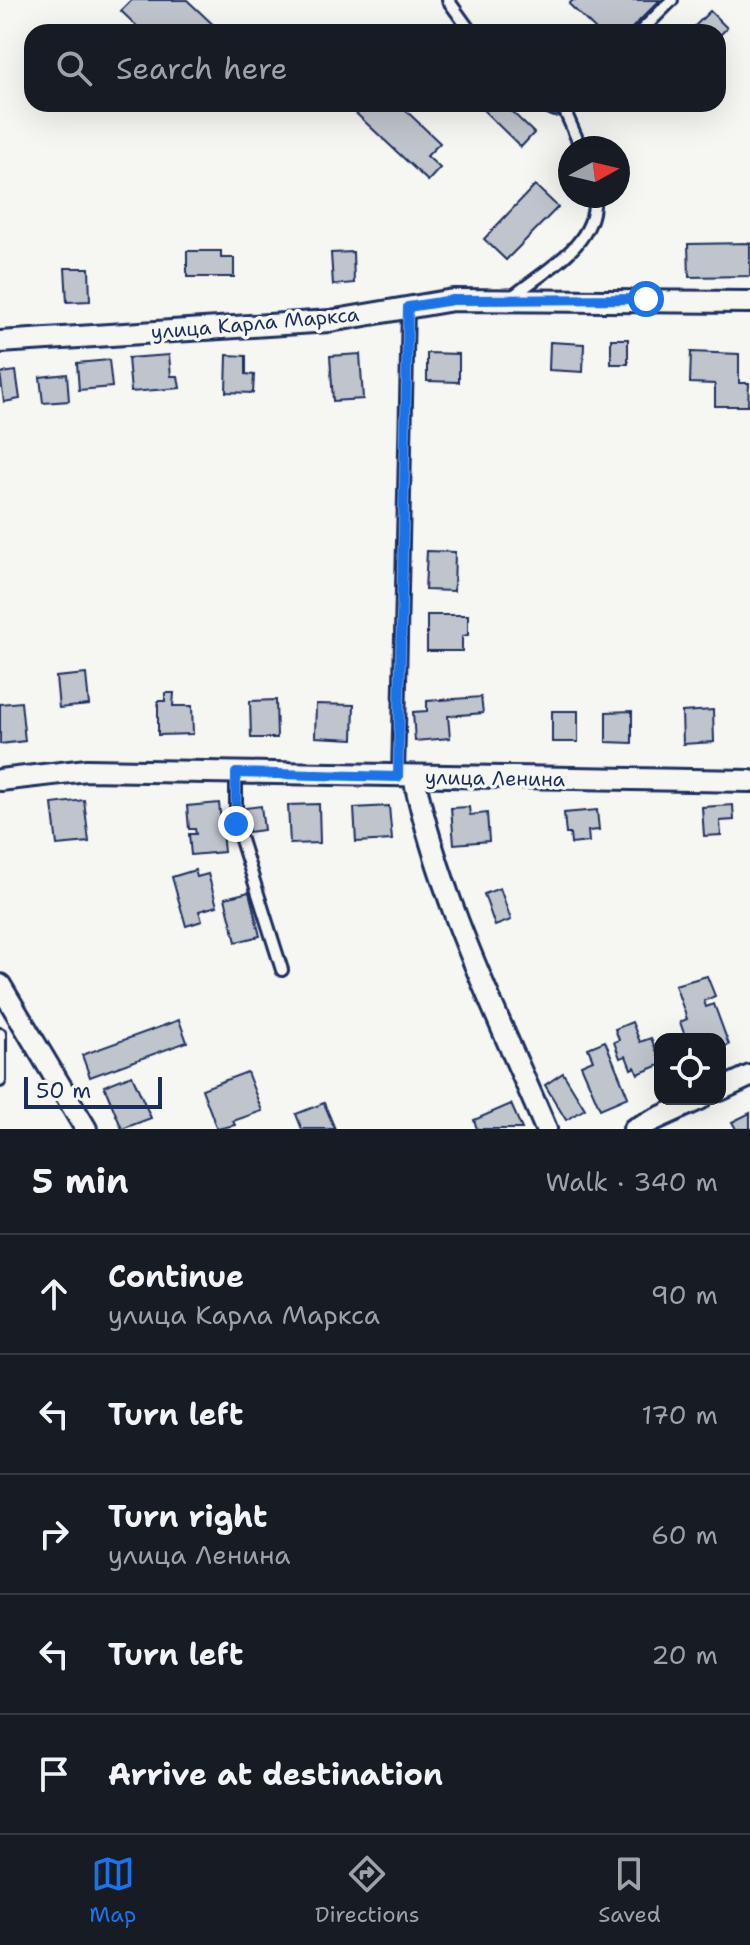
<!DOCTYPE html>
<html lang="en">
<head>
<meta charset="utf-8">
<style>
	body { margin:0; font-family:"Shantell Sans",sans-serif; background:#20242c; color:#f1f3f6 }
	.controls { position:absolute; right:24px; bottom:24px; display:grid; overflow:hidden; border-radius:16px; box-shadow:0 8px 32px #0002 }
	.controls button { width:72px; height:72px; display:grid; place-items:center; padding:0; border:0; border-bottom:2px solid #363941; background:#171b24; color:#f1f3f6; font:40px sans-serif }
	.compass { position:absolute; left:558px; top:136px; width:72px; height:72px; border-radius:50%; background:#171b24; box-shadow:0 8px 32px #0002; rotate:82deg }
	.scale { position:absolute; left:24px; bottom:20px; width:138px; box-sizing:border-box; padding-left:8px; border:4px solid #1b2f5e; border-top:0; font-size:22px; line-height:28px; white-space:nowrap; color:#1b2f5e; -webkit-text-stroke:6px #f6f6f2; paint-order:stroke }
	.stop { position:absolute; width:24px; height:24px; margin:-18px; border:6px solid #1a73e8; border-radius:50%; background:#fff }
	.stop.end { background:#1a73e8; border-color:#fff; box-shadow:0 2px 8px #0008 }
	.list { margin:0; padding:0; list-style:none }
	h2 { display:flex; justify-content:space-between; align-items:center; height:104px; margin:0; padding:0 32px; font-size:34px }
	h2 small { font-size:26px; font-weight:400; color:#9ea1a6 }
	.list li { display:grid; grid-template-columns:52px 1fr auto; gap:24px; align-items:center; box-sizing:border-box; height:120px; padding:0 32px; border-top:2px solid #363941 }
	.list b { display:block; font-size:30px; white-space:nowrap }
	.list p { margin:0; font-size:26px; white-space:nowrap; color:#9ea1a6 }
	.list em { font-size:26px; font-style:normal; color:#9ea1a6 }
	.icon { flex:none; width:44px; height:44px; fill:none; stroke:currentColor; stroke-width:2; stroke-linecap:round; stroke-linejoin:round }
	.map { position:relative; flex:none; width:750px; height:1129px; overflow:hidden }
	.search { position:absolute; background:#171b24; box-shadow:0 8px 32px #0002; left:24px; right:24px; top:24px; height:88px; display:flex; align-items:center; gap:20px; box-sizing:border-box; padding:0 28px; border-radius:24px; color:#9ea1a6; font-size:30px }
	.sheet { height:704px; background:#171b24 }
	nav { display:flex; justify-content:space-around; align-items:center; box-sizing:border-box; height:112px; border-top:2px solid #363941; background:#171b24; font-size:22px; color:#9ea1a6 }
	nav a { display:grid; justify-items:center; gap:4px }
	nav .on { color:#1a73e8 }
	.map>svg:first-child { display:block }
</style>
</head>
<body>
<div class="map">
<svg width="750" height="1129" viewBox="0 0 750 1129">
	<rect width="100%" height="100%" fill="#f6f6f2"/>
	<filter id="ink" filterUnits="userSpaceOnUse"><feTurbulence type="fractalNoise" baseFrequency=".0125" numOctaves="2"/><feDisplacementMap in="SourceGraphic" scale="16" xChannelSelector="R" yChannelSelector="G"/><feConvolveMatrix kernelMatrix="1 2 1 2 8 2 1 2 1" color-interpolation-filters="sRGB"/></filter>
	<g filter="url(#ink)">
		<g fill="#c0c4cd" stroke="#1b2f5e" stroke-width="2">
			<polygon points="132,0 187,0 221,32 143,32 121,11"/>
			<polygon points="573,0 660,0 628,32 598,32 569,4"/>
			<polygon points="710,11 727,28 718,37 718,32 689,32"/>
			<polygon points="346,104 399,104 440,143 427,156 440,168 428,181"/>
			<polygon points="477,104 504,104 534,133 521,147"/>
			<polygon points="535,185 558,207 506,260 484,239"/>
			<polygon points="750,243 750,276 689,277 688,244"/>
			<polygon points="187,251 221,251 221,258 234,258 234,277 187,277"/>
			<polygon points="353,252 354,283 333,285 331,253"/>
			<polygon points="65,268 89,268 90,301 67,302"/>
			<rect x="611" y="339" width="17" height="25"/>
			<polygon points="550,342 584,344 583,372 549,370"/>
			<polygon points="691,352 739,354 739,383 749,383 748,406 715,406 715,384 690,383"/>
			<polygon points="427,353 459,354 459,382 427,381"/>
			<polygon points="360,354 363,399 333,401 330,356"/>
			<polygon points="169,355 171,376 178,376 180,388 131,392 128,358"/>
			<polygon points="227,355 246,356 246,374 254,375 253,393 226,392"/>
			<polygon points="109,360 112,387 79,390 77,363"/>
			<polygon points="16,371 20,399 4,402 0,373"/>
			<polygon points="67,374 69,401 43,403 40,377"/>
			<polygon points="427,551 455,552 454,591 425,590"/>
			<polygon points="427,615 468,615 468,635 462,636 462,651 427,651"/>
			<polygon points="86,674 89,705 59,708 56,677"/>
			<polygon points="165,693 174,693 173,706 192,706 193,734 158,735 158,701 165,701"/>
			<polygon points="481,697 483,713 448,716 450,738 415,741 413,712 427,711 427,701"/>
			<polygon points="276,700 277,738 251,738 250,701"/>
			<polygon points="21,702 25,741 0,744 0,704"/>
			<polygon points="316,704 354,705 353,739 315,737"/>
			<polygon points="713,710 714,742 683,744 682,712"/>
			<rect x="552" y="711" width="26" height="31"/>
			<polygon points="632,711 632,743 606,742 606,712"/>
			<polygon points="84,800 89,842 57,845 52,804"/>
			<polygon points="219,803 224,852 191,855 189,834 196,834 195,829 189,829 187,806"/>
			<polygon points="319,804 320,843 290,844 288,805"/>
			<polygon points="733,805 734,820 720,821 721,835 704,836 702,807"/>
			<polygon points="261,806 264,830 249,832 245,808"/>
			<polygon points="389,806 392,840 356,842 354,808"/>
			<polygon points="469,807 470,815 487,813 489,841 454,844 451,808"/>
			<polygon points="597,810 599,830 588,831 589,842 571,844 570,834 566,834 564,813"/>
			<polygon points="195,870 197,877 208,874 217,906 199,911 202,921 186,926 172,877"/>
			<polygon points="500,888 511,920 495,926 484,894"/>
			<polygon points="249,892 260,936 236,942 225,898"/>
			<polygon points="707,976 715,996 704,1001 706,1007 714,1004 729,1045 720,1048 720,1039 686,1039 680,1022 687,1019 675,985"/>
			<polygon points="179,1020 187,1042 90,1077 82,1055"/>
			<polygon points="632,1022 640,1042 651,1038 660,1059 660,1065 638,1074 635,1067 631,1069 626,1056 620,1058 614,1042 619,1040 615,1029"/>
			<polygon points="605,1041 628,1097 600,1109 581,1065 593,1060 588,1048"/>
			<polygon points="247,1072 262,1111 233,1121 235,1125 217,1129 202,1089"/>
			<polygon points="563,1073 585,1109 566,1120 545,1085"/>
			<polygon points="132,1075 151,1118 122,1129 104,1086"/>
			<polygon points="324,1103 335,1129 302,1129 296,1114"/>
			<polygon points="511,1104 522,1129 477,1129 474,1120"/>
			<polygon points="750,1113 750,1129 736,1129 732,1122"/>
		</g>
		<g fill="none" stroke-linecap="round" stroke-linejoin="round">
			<defs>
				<g id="service">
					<polyline points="448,0 471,32"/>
					<polyline points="640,32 672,0"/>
					<polyline points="542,104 555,110 569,104"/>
					<polyline points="564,109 581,148"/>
					<path d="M512 297C545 270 598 244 594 196"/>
					<polyline points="236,773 236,824 282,970"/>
					<polyline points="398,777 408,307"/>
					<polyline points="0,1034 0,1081"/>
				</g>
				<g id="minor">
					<polyline points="0,342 330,321 453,300 750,302"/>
					<path d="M414 777C440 900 497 1014 546 1129"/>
					<polyline points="0,780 87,770 750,781"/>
					<polyline points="0,985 86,1129"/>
					<polyline points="720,1090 750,1076"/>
					<polyline points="634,1129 700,1099"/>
				</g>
			</defs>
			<use href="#service" stroke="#1b2f5e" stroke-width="16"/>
			<use href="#minor" stroke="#1b2f5e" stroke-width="26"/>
			<use href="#service" stroke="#f6f6f2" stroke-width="10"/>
			<use href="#minor" stroke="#f6f6f2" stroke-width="20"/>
		</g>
	</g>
	<g fill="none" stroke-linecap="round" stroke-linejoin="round" filter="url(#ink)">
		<polyline stroke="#1a73e8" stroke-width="10" points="236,824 236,773 398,777 408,307 453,300 646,299"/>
	</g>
	<g text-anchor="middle" stroke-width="7" stroke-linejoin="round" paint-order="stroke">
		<g font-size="20" fill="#1b2f5e" stroke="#f6f6f2">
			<text transform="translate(255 323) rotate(-5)" y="7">улица Карла Маркса</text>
			<text transform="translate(495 778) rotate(1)" y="7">улица Ленина</text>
		</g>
	</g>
</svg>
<div class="controls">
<button><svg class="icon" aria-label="locate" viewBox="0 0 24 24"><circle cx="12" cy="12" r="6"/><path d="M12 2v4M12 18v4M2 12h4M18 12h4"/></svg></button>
</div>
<svg class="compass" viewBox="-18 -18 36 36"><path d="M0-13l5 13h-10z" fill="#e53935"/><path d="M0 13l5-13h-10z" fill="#9ea1a6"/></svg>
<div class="scale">50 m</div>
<div class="stop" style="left:646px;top:299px"></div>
<div class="stop end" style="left:236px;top:824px"></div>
<div class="search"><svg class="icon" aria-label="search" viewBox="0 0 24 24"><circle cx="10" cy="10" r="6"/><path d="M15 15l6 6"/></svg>Search here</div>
</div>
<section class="sheet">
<h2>5 min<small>Walk · 340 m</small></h2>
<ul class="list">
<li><svg class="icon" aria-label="ahead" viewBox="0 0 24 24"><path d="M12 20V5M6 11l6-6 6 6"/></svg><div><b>Continue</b><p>улица Карла Маркса</p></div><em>90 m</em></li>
<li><svg class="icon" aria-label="left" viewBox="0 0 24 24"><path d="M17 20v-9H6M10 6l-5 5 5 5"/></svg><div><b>Turn left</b></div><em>170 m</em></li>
<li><svg class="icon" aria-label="right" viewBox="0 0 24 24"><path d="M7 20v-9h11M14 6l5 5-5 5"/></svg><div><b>Turn right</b><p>улица Ленина</p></div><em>60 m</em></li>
<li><svg class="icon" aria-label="left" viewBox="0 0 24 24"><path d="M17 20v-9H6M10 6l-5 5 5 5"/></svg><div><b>Turn left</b></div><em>20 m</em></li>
<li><svg class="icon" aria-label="arrive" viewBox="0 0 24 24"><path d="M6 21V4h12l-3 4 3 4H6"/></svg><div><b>Arrive at destination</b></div></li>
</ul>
</section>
<nav>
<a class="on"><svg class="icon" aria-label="map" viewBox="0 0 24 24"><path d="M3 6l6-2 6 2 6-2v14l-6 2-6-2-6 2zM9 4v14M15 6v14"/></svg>Map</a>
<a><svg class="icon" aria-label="directions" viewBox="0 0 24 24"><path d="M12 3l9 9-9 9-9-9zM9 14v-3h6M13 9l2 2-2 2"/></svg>Directions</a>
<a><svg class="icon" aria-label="saved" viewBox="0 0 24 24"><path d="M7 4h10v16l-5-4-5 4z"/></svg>Saved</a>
</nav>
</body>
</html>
